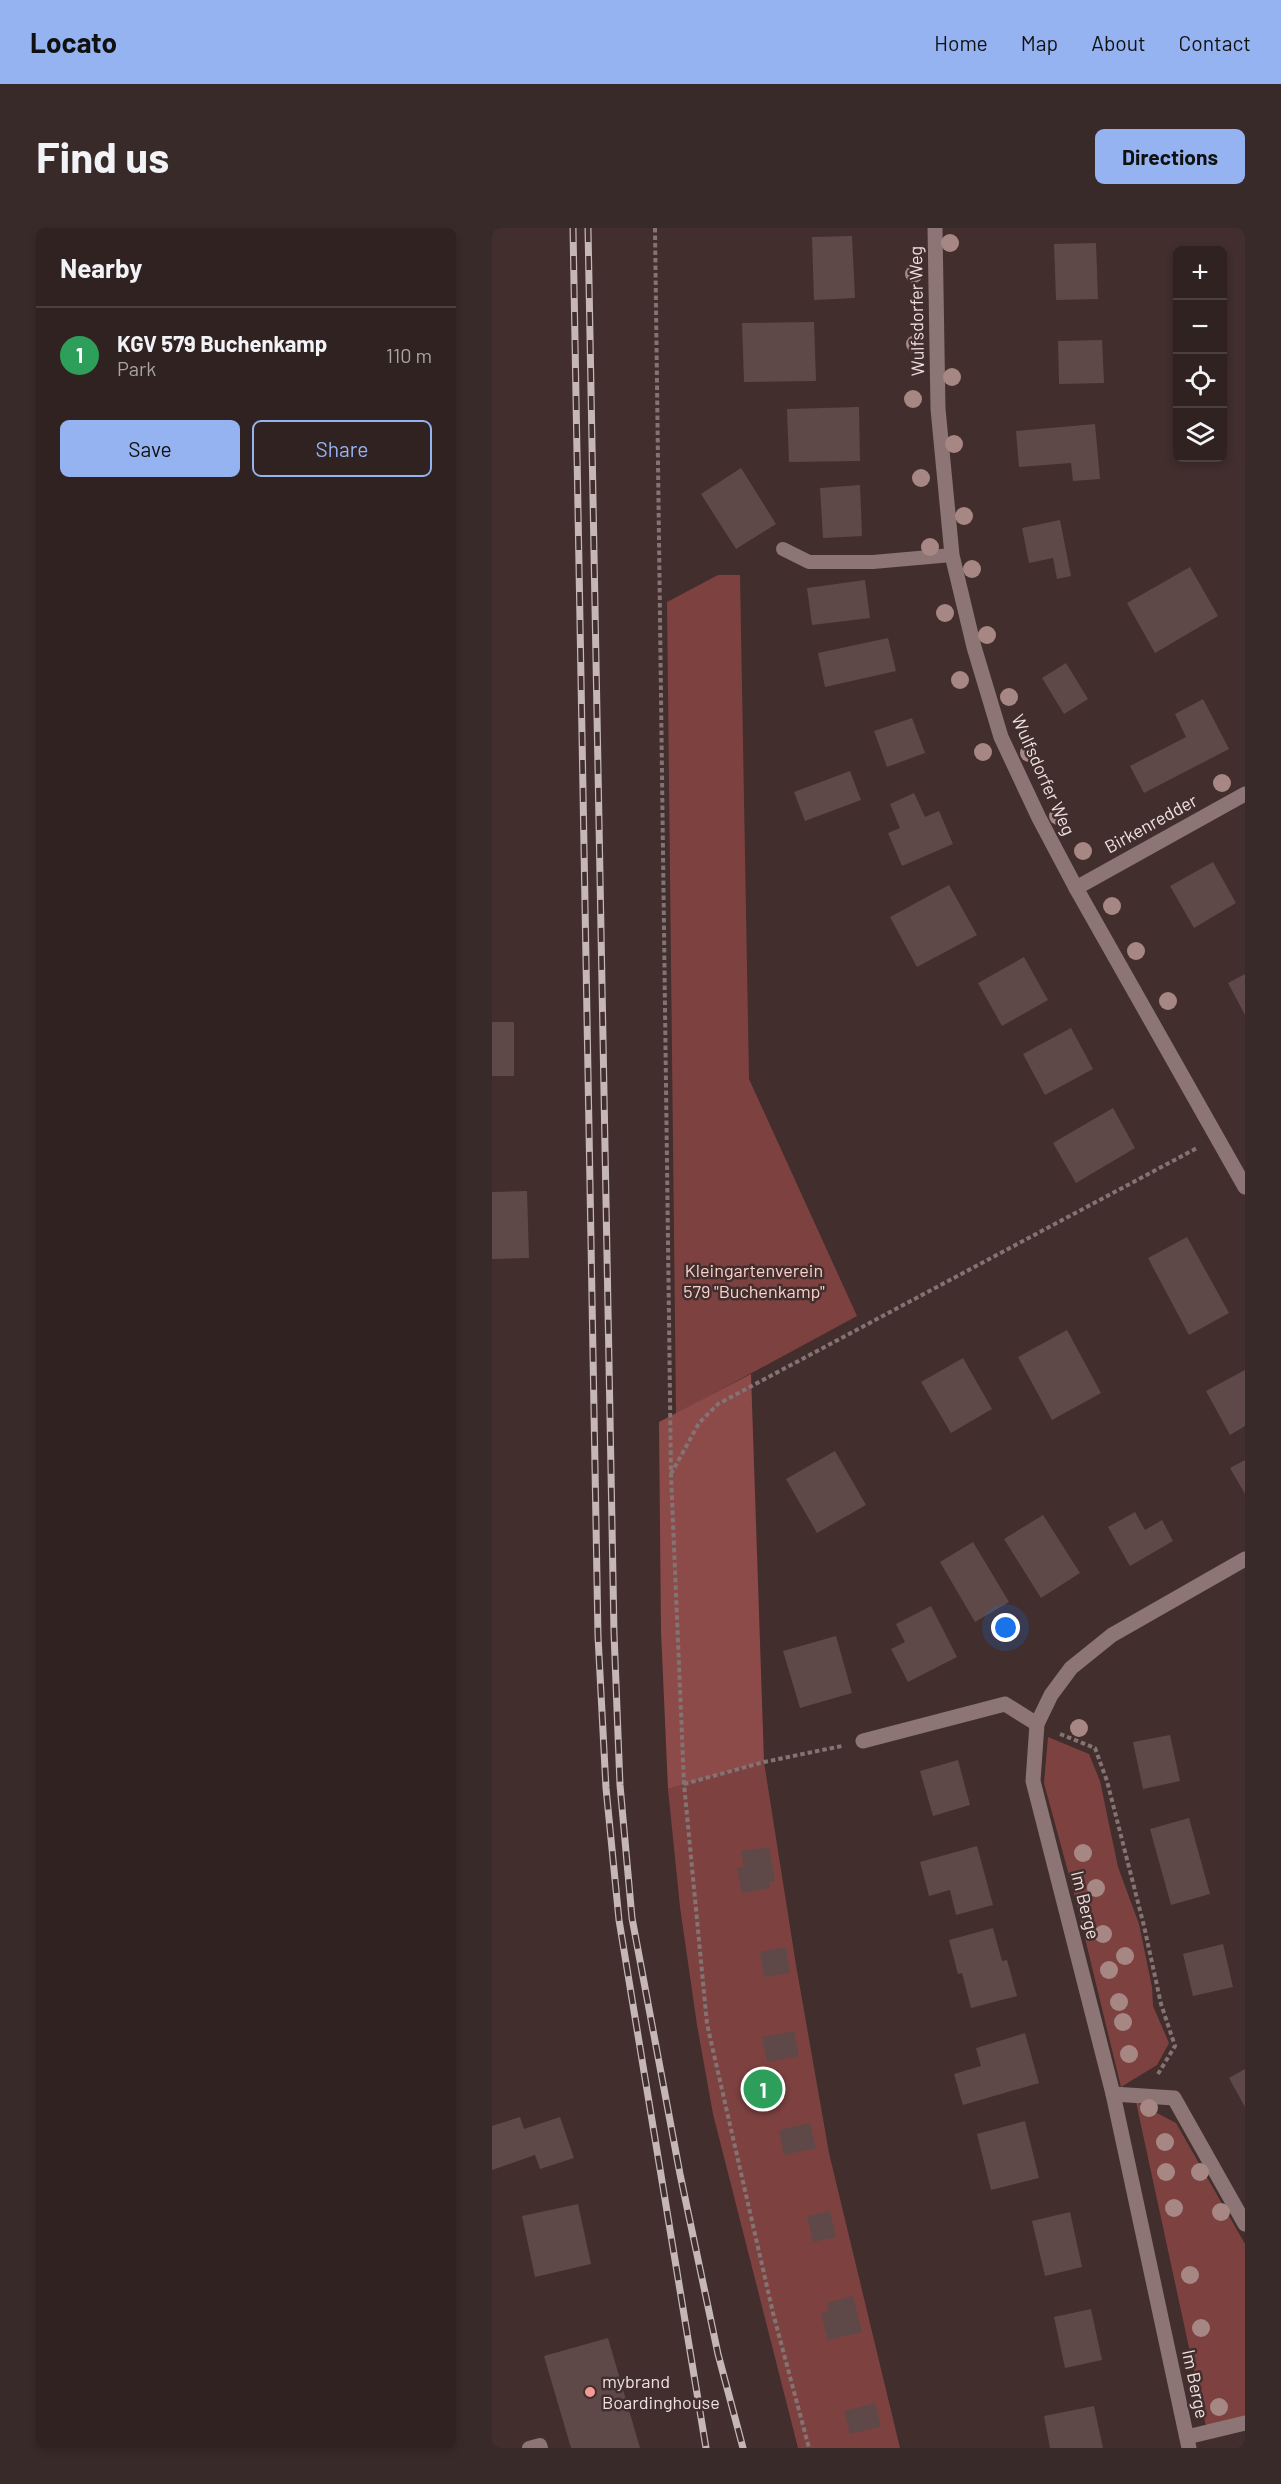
<!DOCTYPE html>
<html lang="en">
<head>
<meta charset="utf-8">
<style>
	body { margin:0; font-family:Barlow,sans-serif; background:#392a2a; color:#f1f3f6 }
	.controls { position:absolute; right:18px; top:18px; display:grid; overflow:hidden; border-radius:9px; box-shadow:0 3px 9px #0003 }
	.controls button { width:54px; height:54px; display:grid; place-items:center; padding:0; border:0; border-bottom:2px solid #4c3f40; background:#312222; color:#f1f3f6; font:30px sans-serif }
	.you { position:absolute; left:514px; top:1400px; width:21px; height:21px; margin:-15px; border:4px solid #fff; border-radius:50%; background:#1a73e8; box-shadow:0 0 0 9px #1a73e833 }
	.badge { display:grid; place-items:center; width:39px; height:39px; border-radius:50%; background:#95b2f1; color:#fff; font-size:20px; font-weight:700 }
	.pin { position:absolute; translate:-50% -50%; border:3px solid #fff; box-shadow:0 2px 6px #0006 }
	.list { margin:0; padding:0; list-style:none }
	h2 { display:flex; justify-content:space-between; align-items:center; height:78px; margin:0; padding:0 24px; font-size:26px }
	h2 small { font-size:20px; font-weight:400; color:#a8a4a5 }
	.list li { display:grid; grid-template-columns:39px 1fr auto; gap:18px; align-items:center; box-sizing:border-box; height:96px; padding:0 24px; border-top:2px solid #4c3f40 }
	.list b { display:block; font-size:22px; white-space:nowrap }
	.list p { margin:0; font-size:20px; white-space:nowrap; color:#a8a4a5 }
	.list em { font-size:20px; font-style:normal; color:#a8a4a5 }
	.actions { display:flex; gap:12px; padding:18px 24px }
	.actions a { flex:1; padding:14px 0; border:2px solid #95b2f1; border-radius:9px; text-align:center; font-size:21px; color:#95b2f1 }
	.actions .main { background:#95b2f1; color:#111 }
	.icon { flex:none; width:33px; height:33px; fill:none; stroke:currentColor; stroke-width:2; stroke-linecap:round; stroke-linejoin:round }
	.map { position:relative; flex:none; width:753px; height:2220px; overflow:hidden; border-radius:9px }
	header { display:flex; align-items:center; gap:36px; box-sizing:border-box; height:84px; padding:0 30px; background:#95b2f1; color:#111 }
	header strong { font-size:28px }
	nav { display:flex; gap:33px; margin-inline-start:auto; font-size:21px }
	.intro { display:flex; align-items:center; justify-content:space-between; box-sizing:border-box; height:144px; padding:0 36px }
	h1 { margin:0; font-size:42px }
	.button { padding:15px 27px; border-radius:9px; background:#95b2f1; color:#111; font-size:21px; font-weight:700 }
	main { display:flex; gap:36px; padding:0 36px }
	aside { flex:1; background:#312222; border-radius:9px; box-shadow:0 3px 9px #0003 }
	.map>svg:first-child { display:block }
</style>
</head>
<body>
<header>
<strong>Locato</strong>
<nav><a>Home</a><a>Map</a><a>About</a><a>Contact</a></nav>
</header>
<div class="intro"><h1>Find us</h1><a class="button">Directions</a></div>
<main>
<aside>
<h2>Nearby<small></small></h2>
<ul class="list">
<li><span class="badge" style="background:#2e9e5b">1</span><div><b>KGV 579 Buchenkamp</b><p>Park</p></div><em>110 m</em></li>
</ul>
<div class="actions"><a class="main">Save</a><a>Share</a></div>
</aside>
<div class="map">
<svg width="753" height="2220" viewBox="0 0 753 2220">
	<rect width="100%" height="100%" fill="#412e2d"/>
	<g fill="#7d4240">
		<polygon points="226,347 248,347 257,851 365,1088 184,1186 175,374"/>
		<polygon points="556,1509 597,1526 608,1553 626,1639 647,1696 660,1759 661,1778 677,1815 665,1837 629,1859 584,1673 552,1555"/>
		<polygon points="272,1534 304,1737 337,1925 408,2220 306,2220 221,1886 205,1797 188,1679 176,1561"/>
		<polygon points="644,1874 684,1895 753,2016 753,2192 715,2203"/>
	</g>
	<polygon fill="#8c4b48" points="259,1146 272,1534 176,1561 169,1403 167,1194"/>
	<g fill="#5e4948">
		<polygon points="360,8 363,70 322,72 320,9"/>
		<polygon points="604,15 606,71 564,72 562,16"/>
		<polygon points="322,94 324,153 252,154 250,95"/>
		<polygon points="610,112 612,155 567,156 566,113"/>
		<polygon points="367,179 368,233 297,234 295,181"/>
		<polygon points="603,196 608,251 581,253 579,235 527,239 524,203"/>
		<polygon points="249,240 284,296 244,321 209,266"/>
		<polygon points="368,257 370,308 331,310 328,260"/>
		<polygon points="568,292 579,348 565,351 561,330 537,335 530,300"/>
		<polygon points="698,339 726,388 663,425 635,375"/>
		<polygon points="373,352 378,390 320,397 315,360"/>
		<polygon points="396,410 404,443 333,459 326,425"/>
		<polygon points="574,435 596,471 572,486 550,450"/>
		<polygon points="711,471 737,521 652,565 638,538 694,509 683,486"/>
		<polygon points="420,490 433,525 395,539 382,503"/>
		<polygon points="358,543 369,572 313,593 302,564"/>
		<polygon points="422,565 433,589 447,583 461,616 410,638 396,605 408,600 398,576"/>
		<polygon points="721,634 744,675 702,700 678,658"/>
		<polygon points="457,657 485,707 425,739 398,689"/>
		<polygon points="532,729 556,772 510,798 486,755"/>
		<polygon points="753,746 753,787 736,755"/>
		<rect x="0" y="794" width="22" height="54"/>
		<polygon points="579,800 601,841 553,867 531,826"/>
		<polygon points="621,880 643,920 584,955 561,915"/>
		<polygon points="35,963 37,1030 0,1031 0,964"/>
		<polygon points="695,1009 737,1085 697,1107 656,1030"/>
		<polygon points="575,1102 609,1165 560,1192 526,1129"/>
		<polygon points="471,1130 500,1181 459,1205 429,1154"/>
		<polygon points="753,1142 753,1198 738,1207 714,1163"/>
		<polygon points="343,1223 374,1277 325,1305 294,1251"/>
		<polygon points="753,1232 753,1266 738,1240"/>
		<polygon points="643,1284 653,1302 670,1292 681,1313 638,1338 616,1299"/>
		<polygon points="551,1287 588,1345 549,1370 512,1311"/>
		<polygon points="481,1314 517,1374 483,1394 448,1334"/>
		<polygon points="439,1378 465,1429 416,1454 399,1421 413,1414 404,1396"/>
		<polygon points="344,1408 360,1465 308,1480 291,1423"/>
		<polygon points="678,1507 688,1553 651,1561 641,1514"/>
		<polygon points="466,1532 478,1577 441,1588 428,1543"/>
		<polygon points="697,1590 718,1666 679,1677 658,1601"/>
		<polygon points="485,1618 501,1677 464,1687 458,1662 437,1668 428,1634"/>
		<polygon points="277,1619 283,1653 277,1654 278,1660 250,1665 245,1640 252,1639 249,1623"/>
		<polygon points="501,1700 510,1733 515,1732 525,1768 479,1780 470,1745 466,1746 457,1712"/>
		<polygon points="731,1716 741,1759 701,1768 691,1726"/>
		<polygon points="294,1719 298,1745 272,1749 268,1724"/>
		<polygon points="302,1803 307,1828 275,1834 270,1809"/>
		<polygon points="533,1805 547,1855 471,1877 462,1846 489,1838 484,1820"/>
		<polygon points="753,1841 753,1879 737,1850"/>
		<polygon points="28,1889 32,1901 68,1889 82,1930 48,1941 43,1927 0,1942 0,1898"/>
		<polygon points="533,1893 547,1950 499,1962 485,1906"/>
		<polygon points="318,1895 324,1920 292,1927 287,1902"/>
		<polygon points="86,1976 99,2036 43,2049 30,1988"/>
		<polygon points="338,1983 344,2009 321,2014 315,1988"/>
		<polygon points="578,1984 590,2039 553,2048 540,1993"/>
		<polygon points="361,2068 370,2104 336,2112 329,2085 337,2083 335,2075"/>
		<polygon points="599,2081 610,2132 573,2140 562,2089"/>
		<polygon points="116,2110 148,2220 79,2220 52,2128"/>
		<polygon points="383,2175 389,2198 358,2206 352,2183"/>
		<polygon points="602,2178 611,2220 558,2220 552,2188"/>
	</g>
	<g fill="none" stroke-linecap="round" stroke-linejoin="round">
		<g stroke="#837372" stroke-width="4" stroke-dasharray="4.5 3" stroke-linecap="butt">
			<polyline points="163,0 179,1247 192,1556 215,1796 281,2085 317,2220"/>
			<polyline points="179,1246 207,1195 226,1176 705,920"/>
			<polyline points="568,1506 603,1520 615,1553 652,1698 669,1776 683,1818 666,1846"/>
			<polyline points="192,1556 272,1534 350,1518"/>
		</g>
		<g stroke="#8c7574" stroke-width="14">
			<polyline points="291,321 317,334 381,334 460,327"/>
			<polyline points="37,2220 48,2217 49,2220"/>
		</g>
		<g stroke="#8c7574" stroke-width="15">
			<polyline points="443,0 446,181 460,327 482,419 509,509 547,590 584,660 753,959"/>
			<polyline points="584,660 753,566"/>
			<polyline points="371,1513 513,1476 545,1496"/>
			<polyline points="621,1866 682,1870 753,1996"/>
			<polyline points="695,2209 753,2195"/>
			<polyline points="697,2220 621,1866 541,1553 545,1496 559,1467 579,1440 620,1407 753,1331"/>
		</g>
		<defs>
			<g id="rail">
				<polyline points="81,0 106,1408 114,1560 127,1692 214,2220"/>
				<polyline points="96,0 122,1405 128,1557 140,1690 188,1946 226,2126 251,2220"/>
			</g>
		</defs>
		<use href="#rail" stroke="#c5b7b6" stroke-width="7"/>
		<use href="#rail" stroke="#412e2d" stroke-width="4.5" stroke-dasharray="14" stroke-linecap="butt"/>
	</g>
	<g fill="#a68784">
		<circle cx="458" cy="15" r="9"/>
		<circle cx="422" cy="46" r="9"/>
		<circle cx="423" cy="116" r="9"/>
		<circle cx="460" cy="149" r="9"/>
		<circle cx="421" cy="171" r="9"/>
		<circle cx="462" cy="216" r="9"/>
		<circle cx="429" cy="250" r="9"/>
		<circle cx="472" cy="288" r="9"/>
		<circle cx="438" cy="319" r="9"/>
		<circle cx="480" cy="341" r="9"/>
		<circle cx="453" cy="385" r="9"/>
		<circle cx="495" cy="407" r="9"/>
		<circle cx="468" cy="452" r="9"/>
		<circle cx="517" cy="469" r="9"/>
		<circle cx="491" cy="524" r="9"/>
		<circle cx="537" cy="525" r="9"/>
		<circle cx="730" cy="555" r="9"/>
		<circle cx="566" cy="588" r="9"/>
		<circle cx="591" cy="623" r="9"/>
		<circle cx="620" cy="678" r="9"/>
		<circle cx="644" cy="723" r="9"/>
		<circle cx="676" cy="773" r="9"/>
		<circle cx="587" cy="1500" r="9"/>
		<circle cx="591" cy="1625" r="9"/>
		<circle cx="604" cy="1660" r="9"/>
		<circle cx="611" cy="1706" r="9"/>
		<circle cx="633" cy="1728" r="9"/>
		<circle cx="617" cy="1742" r="9"/>
		<circle cx="627" cy="1774" r="9"/>
		<circle cx="631" cy="1794" r="9"/>
		<circle cx="637" cy="1826" r="9"/>
		<circle cx="657" cy="1880" r="9"/>
		<circle cx="673" cy="1914" r="9"/>
		<circle cx="674" cy="1944" r="9"/>
		<circle cx="708" cy="1944" r="9"/>
		<circle cx="682" cy="1980" r="9"/>
		<circle cx="729" cy="1984" r="9"/>
		<circle cx="698" cy="2047" r="9"/>
		<circle cx="709" cy="2100" r="9"/>
		<circle cx="727" cy="2179" r="9"/>
	</g>
	<circle fill="#f59b97" stroke="#412e2d" stroke-width="2" cx="98" cy="2164" r="6"/>
	<g text-anchor="middle" stroke-width="5" stroke-linejoin="round" paint-order="stroke">
		<g font-size="18" fill="#ede0df" stroke="#412e2d">
			<text transform="translate(425 83) rotate(-91)" y="6">Wulfsdorfer Weg</text>
			<text transform="translate(551 547) rotate(66)" y="6">Wulfsdorfer Weg</text>
			<text transform="translate(659 596) rotate(-29)" y="6">Birkenredder</text>
			<text transform="translate(593 1677) rotate(76)" y="6">Im Berge</text>
			<text transform="translate(703 2156) rotate(78)" y="6">Im Berge</text>
		</g>
		<g font-size="18" fill="#f9cfcc" stroke="#412e2d">
			<text x="262" y="1049">Kleingartenverein<tspan x="262" dy="21">579 "Buchenkamp"</tspan></text>
		</g>
		<g font-size="18" fill="#ede0df" stroke="#412e2d" text-anchor="start">
			<text x="110" y="2160">mybrand<tspan x="110" dy="21">Boardinghouse</tspan></text>
		</g>
	</g>
</svg>
<div class="controls">
<button>+</button>
<button>−</button>
<button><svg class="icon" aria-label="locate" viewBox="0 0 24 24"><circle cx="12" cy="12" r="6"/><path d="M12 2v4M12 18v4M2 12h4M18 12h4"/></svg></button>
<button><svg class="icon" aria-label="layers" viewBox="0 0 24 24"><path d="M12 4l9 5-9 5-9-5zM3 14l9 5 9-5"/></svg></button>
</div>
<div class="you"></div>
<div class="pin badge" style="left:271px;top:1861px;background:#2e9e5b">1</div>
</div>
</main>
</body>
</html>
